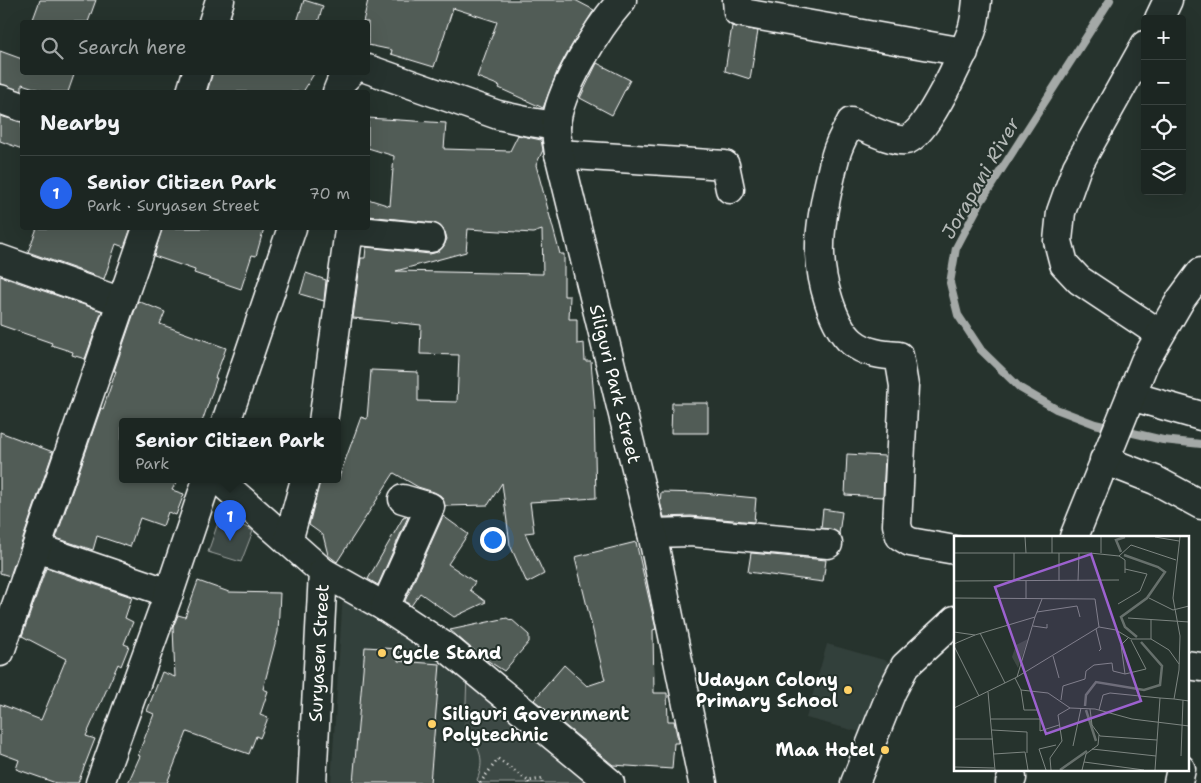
<!DOCTYPE html>
<html lang="en">
<head>
<meta charset="utf-8">
<style>
	body { margin:0; font-family:"Shantell Sans",sans-serif; background:#29322f; color:#f1f3f6 }
	.controls { position:absolute; right:15px; top:15px; display:grid; overflow:hidden; border-radius:5px; box-shadow:0 5px 20px #0002 }
	.controls button { width:45px; height:45px; display:grid; place-items:center; padding:0; border:0; border-bottom:1px solid #3a4340; background:#1c2622; color:#f1f3f6; font:25px sans-serif }
	.you { position:absolute; left:492px; top:539px; width:18px; height:18px; margin:-12px; border:4px solid #fff; border-radius:50%; background:#1a73e8; box-shadow:0 0 0 8px #1a73e833 }
	.badge { display:grid; place-items:center; width:32px; height:32px; border-radius:50%; background:#2563eb; color:#fff; font-size:16px; font-weight:700 }
	.pin { position:absolute; translate:-50% -41px; filter:drop-shadow(0 1px 2px #0008) }
	.pin::after { content:''; position:absolute; top:26px; width:18px; height:15px; background:inherit; clip-path:polygon(0 0,100% 0,50% 100%) }
	.popup { position:absolute; left:119px; top:418px; width:222px; height:65px; box-sizing:border-box; display:grid; place-content:center; border-radius:5px; background:#1c2622; filter:drop-shadow(0 1px 4px #0005); font-size:16px; white-space:nowrap; color:#a0a5a5 }
	.popup b { font-size:19px; color:#f1f3f6 }
	.popup::after { content:''; position:absolute; left:50%; top:100%; margin-left:-10px; border:10px solid transparent; border-top-color:#1c2622 }
	.list { margin:0; padding:0; list-style:none }
	h2 { display:flex; justify-content:space-between; align-items:center; height:65px; margin:0; padding:0 20px; font-size:21px }
	h2 small { font-size:16px; font-weight:400; color:#a0a5a5 }
	.list li { display:grid; grid-template-columns:32px 1fr auto; gap:15px; align-items:center; box-sizing:border-box; height:75px; padding:0 20px; border-top:1px solid #3a4340 }
	.list b { display:block; font-size:19px; white-space:nowrap }
	.list p { margin:0; font-size:16px; white-space:nowrap; color:#a0a5a5 }
	.list em { font-size:16px; font-style:normal; color:#a0a5a5 }
	.icon { flex:none; width:28px; height:28px; fill:none; stroke:currentColor; stroke-width:2; stroke-linecap:round; stroke-linejoin:round }
	.map { position:relative; flex:none; width:1201px; height:783px; overflow:hidden }
	.search { position:absolute; background:#1c2622; box-shadow:0 5px 20px #0002; left:20px; top:20px; width:350px; height:55px; display:flex; align-items:center; gap:12px; box-sizing:border-box; padding:0 18px; border-radius:5px; color:#a0a5a5; font-size:19px }
	.panel { position:absolute; background:#1c2622; box-shadow:0 5px 20px #0002; left:20px; top:90px; width:350px; height:140px; border-radius:5px }
	.map>svg:first-child { display:block }
</style>
</head>
<body>
<div class="map">
<svg width="1201" height="783" viewBox="0 0 1201 783">
	<rect width="100%" height="100%" fill="#26332d"/>
	<filter id="ink" filterUnits="userSpaceOnUse"><feTurbulence type="fractalNoise" baseFrequency=".02" numOctaves="2"/><feDisplacementMap in="SourceGraphic" scale="10" xChannelSelector="R" yChannelSelector="G"/><feConvolveMatrix kernelMatrix="1 2 1 2 8 2 1 2 1" color-interpolation-filters="sRGB"/></filter>
	<g filter="url(#ink)">
		<g fill="#333f3a">
			<polygon points="343,593 443,652 601,783 331,783"/>
			<polygon points="827,644 891,662 867,734 806,718"/>
		</g>
		<g fill="#3e4944" stroke="#9ea4a2">
			<polygon points="221,514 253,531 241,562 208,552"/>
			<path d="M467 673 594 783H480L477 780C485 761 481 746 465 733Z"/>
		</g>
		<g fill="none" stroke-linecap="round" stroke-linejoin="round">
			<polyline stroke="#a4a9a7" stroke-width="8" points="1110,0 980,203 956,248 950,283 958,315 981,350 1020,388 1056,409 1095,424 1163,440 1201,444"/>
		</g>
		<g fill="#515c57" stroke="#fff" fill-rule="evenodd">
			<polygon points="40,0 96,0 88,22 32,22"/>
			<polygon points="304,0 323,6 318,22 297,22"/>
			<polygon points="368,0 575,0 594,10 567,53 557,72 543,108 499,88 500,86 477,77 497,22 453,8 434,67 391,54 392,50 368,45 368,22 363,22"/>
			<polygon points="732,26 758,31 750,79 725,71"/>
			<polygon points="0,51 22,59 22,72 75,72 68,92 46,92 22,84 22,91 0,84"/>
			<polygon points="597,63 630,80 612,115 580,98"/>
			<polygon points="213,72 315,72 303,92 207,92"/>
			<polygon points="0,116 22,122 22,149 0,141"/>
			<path d="M368 118 446 123 444 149 510 151 518 135 541 140 543 150 536 165 560 254H564V296H570L569 319H577V344L584 343 585 361H591L595 410 594 411 596 498 530 502 534 532 525 533 544 574 527 583 510 545 502 483 488 505 445 506 441 496 434 492 418 487 394 473 337 562 328 555 323 535 309 525 320 480H338L361 417 367 419 371 370 418 372V401L457 402 459 355 420 354 421 325 353 318 361 258H365L366 247 430 254 437 252 443 247 447 239 445 232 440 226 433 223 368 216V199L390 206 394 156 368 148ZM468 229 533 233 542 230 543 274 396 271 466 252Z"/>
			<polygon points="37,228 131,228 124,247 116,244 104,279 28,252"/>
			<polygon points="162,228 264,228 256,256 252,255 241,289 194,273 195,270 154,256"/>
			<polygon points="306,273 326,280 324,301 300,294"/>
			<polygon points="0,276 102,311 85,359 72,355 73,352 51,345 52,343 0,325"/>
			<polygon points="138,301 165,312 160,324 226,348 215,378 217,378 202,422 122,422 122,480 177,480 172,490 184,494 176,515 168,512 163,526 140,518 130,547 97,536 93,550 56,538 101,408 103,409 116,371 114,371"/>
			<polygon points="672,403 708,403 708,433 671,433"/>
			<polygon points="0,432 53,452 10,576 0,573"/>
			<polygon points="847,454 885,456 883,497 845,495"/>
			<polygon points="661,492 703,493 756,498 754,522 691,516 664,517 660,502"/>
			<polygon points="823,509 842,512 839,534 830,529 821,528"/>
			<polygon points="404,516 408,517 378,585 368,579"/>
			<polygon points="443,516 468,534 448,564 475,582 470,590 486,602 454,617 420,593 411,606 405,601"/>
			<polygon points="636,542 656,629 653,630 654,693 667,693 668,721 674,721 678,740 678,743 674,743 672,769 613,765 534,700 564,665 587,686 605,680 575,557"/>
			<polygon points="751,553 826,560 823,582 748,572"/>
			<polygon points="46,568 132,597 125,618 133,622 124,644 129,646 121,666 118,664 86,736 95,739 78,783 56,783 16,769 19,760 0,753 0,704 41,720 66,659 22,636"/>
			<polygon points="198,581 229,592 280,593 278,632 263,689 268,691 260,715 268,718 260,738 256,736 249,754 187,732 167,783 128,783 140,756 138,755 154,714 147,711 162,672 175,677 173,627 178,615 185,617"/>
			<polygon points="507,618 510,620 511,619 529,635 529,642 504,671 479,655 450,630"/>
			<polygon points="365,647 399,649 398,661 440,664 430,783 353,783"/>
		</g>
		<g fill="none" stroke-linecap="round" stroke-linejoin="round">
			<defs>
				<g id="minor">
					<polyline points="737,0 738,12 964,52"/>
					<polyline points="1159,19 1168,0"/>
					<polyline points="213,22 220,0"/>
					<polyline points="1145,45 1077,167 1061,212 1058,241 1064,264 1079,280 1160,334"/>
					<polyline points="368,69 498,115 530,122 556,126"/>
					<polyline points="191,92 197,72"/>
					<polyline points="337,92 341,82 351,72"/>
					<polyline points="0,99 22,107"/>
					<polyline points="559,154 725,165 730,189"/>
					<polyline points="0,259 122,302"/>
					<polyline points="1131,396 1201,416"/>
					<polyline points="226,422 292,228"/>
					<polyline points="323,422 349,230 431,238"/>
					<polyline points="1104,460 1155,480 1201,505"/>
					<polyline points="219,480 323,572 312,783"/>
					<polyline points="652,533 690,532 828,544"/>
					<polyline points="1074,537 1145,361 1181,299 1201,272"/>
					<polyline points="288,541 305,480"/>
					<polyline points="37,548 169,593"/>
					<path d="M955 550 910 542 900 536 897 525 904 386 899 356C883 355 865 353 852 342 832 325 821 280 820 254 819 228 825 200 831 175 833 166 835 155 839 146 842 138 847 130 851 122 865 127 892 142 906 140 926 137 965 50 972 30 975 21 976 10 977 0"/>
					<polyline points="323,572 385,607 447,648 610,783"/>
					<polyline points="385,607 430,507 403,499"/>
					<polyline points="0,652 147,228"/>
					<polyline points="1187,665 1201,667"/>
					<polyline points="100,783 169,593 207,480"/>
					<polyline points="855,783 892,691 905,666 955,620"/>
					<polyline points="1010,783 1012,778"/>
					<polyline points="1178,783 1181,769"/>
				</g>
				<path id="tertiary" d="M622 0C599 26 557 92 556 127 556 136 558 145 559 154L652 533 703 783"/>
			</defs>
			<use href="#minor" stroke="#fff" stroke-width="31"/>
			<use href="#tertiary" stroke="#fff" stroke-width="31"/>
			<g stroke="#fff" stroke-width="3" stroke-dasharray="1 4" stroke-linecap="butt">
				<polyline points="480,783 498,759 528,781"/>
				<polyline points="529,783 528,781 542,779 542,783"/>
			</g>
			<use href="#minor" stroke="#26332d" stroke-width="28"/>
			<use href="#tertiary" stroke="#26332d" stroke-width="28"/>
		</g>
	</g>
	<g fill="#ffd166" stroke="#26332d" stroke-width="2">
		<circle cx="382" cy="653" r="5"/>
		<circle cx="848" cy="690" r="5"/>
		<circle cx="432" cy="724" r="5"/>
		<circle cx="885" cy="750" r="5"/>
	</g>
	<g text-anchor="middle" stroke-width="4" stroke-linejoin="round" paint-order="stroke">
		<g font-size="18" fill="#fff" stroke="#26332d">
			<text transform="translate(615 384) rotate(76)" y="6">Siliguri Park Street</text>
			<text transform="translate(319 653) rotate(-87)" y="6">Suryasen Street</text>
		</g>
		<g font-size="18" font-weight="bold" fill="#fff" stroke="#26332d" text-anchor="start">
			<text x="392" y="659">Cycle Stand</text>
			<text x="838" y="686" text-anchor="end">Udayan Colony<tspan x="838" dy="21">Primary School</tspan></text>
			<text x="442" y="720">Siliguri Government<tspan x="442" dy="21">Polytechnic</tspan></text>
			<text x="875" y="756" text-anchor="end">Maa Hotel</text>
		</g>
		<g font-size="19" font-style="italic" fill="#b3b8b6" stroke="#26332d">
			<text transform="translate(980 178) rotate(-60)" y="7">Jorapani River</text>
		</g>
	</g>
	<g transform="translate(954 536)">
		<rect width="235" height="235" fill="#26332d"/>
		<path d="M74 103 64 132 58 121 62 109Z" fill="#3e4944"/>
		<path fill="none" stroke="#67706c" stroke-width="2.5" d="M167 16 162 4 171 1M170 19 204 31 211 36 193 62 167 81 171 91 183 101M131 170 132 159 142 146 190 154 206 149 208 130 187 106M132 174 142 205M106 234 133 215"/>
		<path fill="none" stroke="#7d8581" stroke-width="1" d="M71 1 72 17M147 1V17M201 1 225 5M0 17H136L165 20 177 9 222 24M60 17V45M98 17V1M165 20 171 24V37M0 45 165 44M72 45V63M105 45V17M124 45 125 17M0 62 141 63 145 91M195 62 219 74 235 70M164 68 186 55 193 38 171 33M83 76 123 70 126 81M174 82 235 86M197 84V103M79 90 93 92V88M142 93 147 113 145 115M0 96 21 99M26 97 51 147M0 108 21 99 81 81 88 63M0 110 25 160M99 120 105 142M171 138 167 109 174 102M63 141 81 81M61 142 67 154 70 174H84M67 154 94 157 116 172 141 173 178 183 235 190M34 156 41 234M220 163 235 165M107 164 109 150 131 143 132 135 140 129 158 127 159 135 171 138 192 133 177 104M0 172 63 141 145 91 162 94 177 103H197L215 114 225 128M136 173 138 189 146 200 203 204M145 174 149 159 156 157 206 162M37 183H86V195L105 189M38 194 73 196V217M0 203H39M119 210 127 172M138 213 202 220M40 218 71 216 74 234M227 220 229 164M130 226 190 234M0 231 40 232M92 234 85 213 102 209M97 234 96 222 108 205 104 179 116 172M128 234 132 218 144 209 145 199M201 234 206 162 220 163 225 134 226 100 219 62 226 1"/>
		<path fill="#9c61cf" fill-opacity="0.15" stroke="#9c61cf" stroke-width="2.5" d="M137 18 187 165 92 198 41 51Z"/>
		<rect width="235" height="235" fill="none" stroke="#fff" stroke-width="2.5"/>
	</g>
</svg>
<div class="controls">
<button>+</button>
<button>−</button>
<button><svg class="icon" aria-label="locate" viewBox="0 0 24 24"><circle cx="12" cy="12" r="6"/><path d="M12 2v4M12 18v4M2 12h4M18 12h4"/></svg></button>
<button><svg class="icon" aria-label="layers" viewBox="0 0 24 24"><path d="M12 4l9 5-9 5-9-5zM3 14l9 5 9-5"/></svg></button>
</div>
<div class="you"></div>
<div class="pin badge" style="left:230px;top:541px">1</div>
<div class="popup"><b>Senior Citizen Park</b>Park</div>
<div class="search"><svg class="icon" aria-label="search" viewBox="0 0 24 24"><circle cx="10" cy="10" r="6"/><path d="M15 15l6 6"/></svg>Search here</div>
<section class="panel">
<h2>Nearby<small></small></h2>
<ul class="list">
<li><span class="badge">1</span><div><b>Senior Citizen Park</b><p>Park · Suryasen Street</p></div><em>70 m</em></li>
</ul>
</section>
</div>
</body>
</html>
